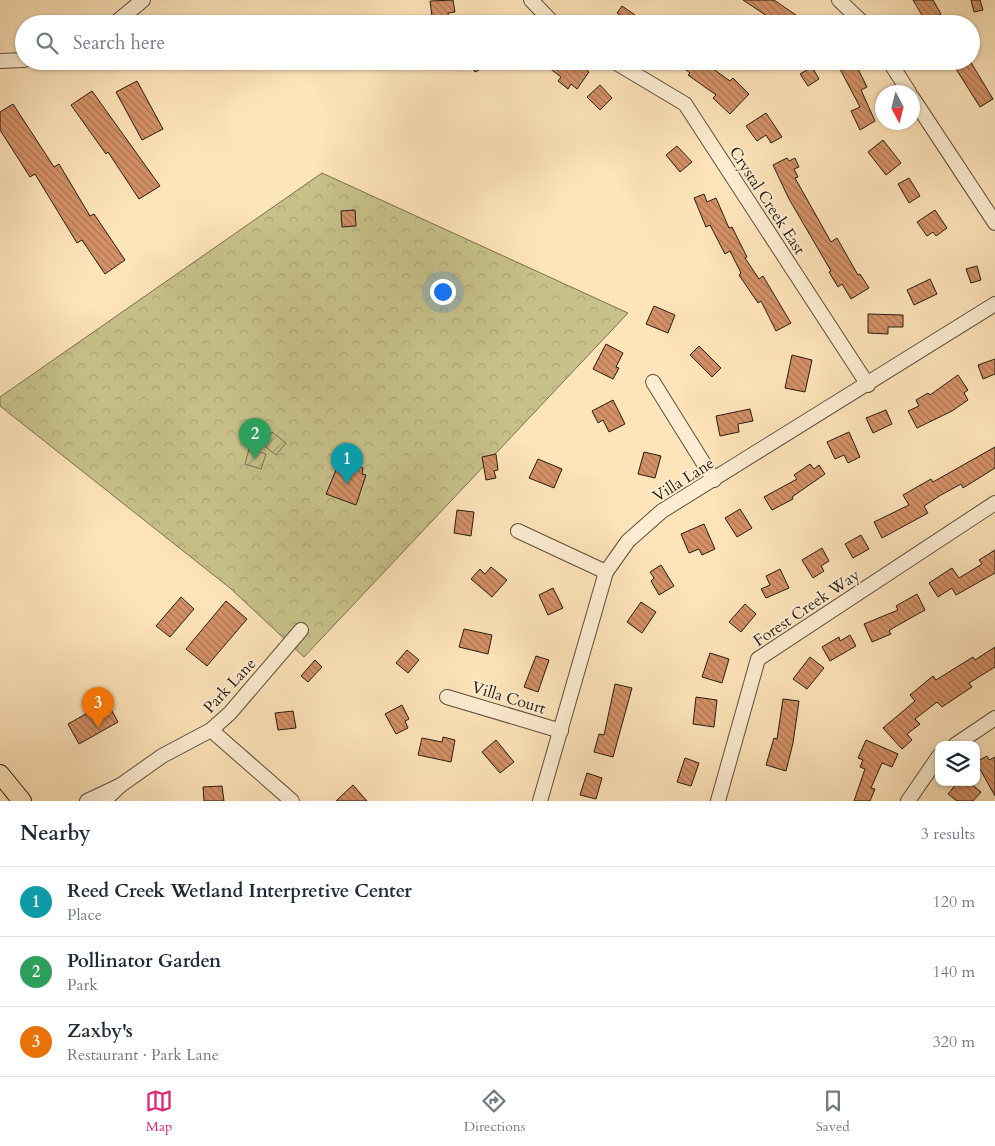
<!DOCTYPE html>
<html lang="en">
<head>
<meta charset="utf-8">
<style>
	body { margin:0; font-family:Cardo,serif; background:#f6f6f7; color:#1f2937 }
	.controls { position:absolute; right:15px; bottom:15px; display:grid; overflow:hidden; border-radius:10px; box-shadow:0 1px 4px #0004 }
	.controls button { width:45px; height:45px; display:grid; place-items:center; padding:0; border:0; border-bottom:1px solid #e0e1e3; background:#fff; color:#1f2937; font:25px sans-serif }
	.compass { position:absolute; left:875px; top:85px; width:45px; height:45px; border-radius:50%; background:#fff; box-shadow:0 1px 4px #0004; rotate:173deg }
	.you { position:absolute; left:442px; top:291px; width:18px; height:18px; margin:-12px; border:4px solid #fff; border-radius:50%; background:#1a73e8; box-shadow:0 0 0 8px #1a73e833 }
	.badge { display:grid; place-items:center; width:32px; height:32px; border-radius:50%; background:#db2777; color:#fff; font-size:16px; font-weight:700 }
	.pin { position:absolute; translate:-50% -41px; filter:drop-shadow(0 1px 2px #0008) }
	.pin::after { content:''; position:absolute; top:26px; width:18px; height:15px; background:inherit; clip-path:polygon(0 0,100% 0,50% 100%) }
	.list { margin:0; padding:0; list-style:none }
	h2 { display:flex; justify-content:space-between; align-items:center; height:65px; margin:0; padding:0 20px; font-size:21px }
	h2 small { font-size:16px; font-weight:400; color:#747a83 }
	.list li { display:grid; grid-template-columns:32px 1fr auto; gap:15px; align-items:center; box-sizing:border-box; height:70px; padding:0 20px; border-top:1px solid #e0e1e3 }
	.list b { display:block; font-size:19px; white-space:nowrap }
	.list p { margin:0; font-size:16px; white-space:nowrap; color:#747a83 }
	.list em { font-size:16px; font-style:normal; color:#747a83 }
	.icon { flex:none; width:28px; height:28px; fill:none; stroke:currentColor; stroke-width:2; stroke-linecap:round; stroke-linejoin:round }
	.map { position:relative; flex:none; width:995px; height:801px; overflow:hidden }
	.search { position:absolute; background:#fff; box-shadow:0 1px 4px #0004; left:15px; right:15px; top:15px; height:55px; display:flex; align-items:center; gap:12px; box-sizing:border-box; padding:0 18px; border-radius:28px; color:#747a83; font-size:19px }
	.sheet { height:275px; background:#fff }
	nav { display:flex; justify-content:space-around; align-items:center; box-sizing:border-box; height:70px; border-top:1px solid #e0e1e3; background:#fff; font-size:14px; color:#747a83 }
	nav a { display:grid; justify-items:center; gap:2px }
	nav .on { color:#db2777 }
	.map>svg:first-child { display:block }
</style>
</head>
<body>
<div class="map">
<svg width="995" height="801" viewBox="0 0 995 801">
	<defs>
		<pattern id="forest-crowns" width="20" height="18" patternUnits="userSpaceOnUse" patternTransform="scale(1.25)"><rect width="20" height="18" fill="#c8c28a"/><path d="M2 6a3 3 0 1 1 6 0M12 15a3 3 0 1 1 6 0" fill="none" stroke="#aca676"/></pattern>
		<pattern id="garden-furrows" width="10" height="10" patternUnits="userSpaceOnUse" patternTransform="scale(1.25)"><rect width="10" height="10" fill="#c8c28a"/><path d="M-1 1l2-2M0 10L10 0M9 11l2-2" fill="none" stroke="#aca676"/></pattern>
		<pattern id="building-back-hatch" width="6" height="6" patternUnits="userSpaceOnUse" patternTransform="scale(1.25)"><rect width="6" height="6" fill="#d59167"/><path d="M-1 5l2 2M0 0l6 6M5-1l2 2" fill="none" stroke="#ad7653"/></pattern>
	</defs>
	<rect width="100%" height="100%" fill="#fee4b9"/>
	<filter id="stains"><feTurbulence type="fractalNoise" baseFrequency=".004" numOctaves="4"/><feColorMatrix values="0 0 0 0 .2 0 0 0 0 .09 0 0 0 0 .02 0 0 0 .5 -.17"/></filter>
	<radialGradient id="worn" r=".72"><stop offset=".6" stop-color="#630" stop-opacity="0"/><stop offset="1" stop-color="#630" stop-opacity=".3"/></radialGradient>
	<polygon fill="url(#forest-crowns)" stroke="#77704e" points="322,173 628,313 304,657 230,588 0,406 0,397"/>
	<g fill="url(#garden-furrows)" stroke="#77704e">
		<polygon points="272,432 286,443 276,455 262,444"/>
		<polygon points="249,449 266,454 261,469 245,464"/>
	</g>
	<g fill="url(#building-back-hatch)" stroke="#261d11">
		<polygon points="453,0 455,12 448,13 450,24 433,24 430,1"/>
		<polygon points="743,0 774,0 809,24 779,24"/>
		<polygon points="913,0 933,0 941,14 926,22"/>
		<polygon points="971,0 980,0 983,10 974,12"/>
		<polygon points="622,6 648,24 631,24 617,13"/>
		<polygon points="469,61 496,61 475,72"/>
		<polygon points="540,61 575,61 589,72 577,89 571,84 568,89 558,81 561,77"/>
		<polygon points="674,61 702,61 730,81 733,78 749,94 730,114 713,98 716,95 688,75 690,73"/>
		<polygon points="854,61 867,87 861,90 875,121 860,130 851,111 860,107 840,69"/>
		<polygon points="951,61 970,61 993,99 980,107"/>
		<polygon points="812,67 819,79 808,86 800,74"/>
		<polygon points="137,81 163,129 142,140 116,92"/>
		<polygon points="600,85 612,98 600,110 587,97"/>
		<polygon points="92,91 160,186 139,199 108,152 106,154 71,105"/>
		<polygon points="13,104 54,167 59,164 90,216 94,214 125,260 105,274 82,240 77,243 35,174 30,177 0,130 0,112"/>
		<polygon points="766,113 782,137 771,143 766,135 757,141 746,126"/>
		<polygon points="883,140 901,163 886,175 868,152"/>
		<polygon points="677,146 692,162 680,172 666,155"/>
		<polygon points="787,158 789,161 795,158 799,167 794,169 798,177 795,178 831,242 837,238 858,275 860,274 869,288 851,299 842,284 838,287 829,272 831,271 789,199 773,165"/>
		<polygon points="909,178 920,196 909,203 898,184"/>
		<polygon points="704,194 707,202 716,198 729,228 732,227 747,257 745,258 759,279 763,276 791,323 776,331 761,301 758,303 739,275 741,273 730,251 725,254 710,225 706,227 694,198"/>
		<polygon points="355,210 356,226 342,227 341,211"/>
		<polygon points="935,210 947,228 936,236 933,232 927,236 917,222"/>
		<polygon points="977,266 981,280 971,283 966,269"/>
		<polygon points="930,279 937,294 914,305 907,290"/>
		<polygon points="654,306 675,315 668,333 646,324"/>
		<polygon points="868,314 903,315 903,327 888,327 888,334 868,333"/>
		<polygon points="606,344 623,353 616,367 619,368 613,379 593,369"/>
		<polygon points="699,346 721,368 712,377 690,355"/>
		<polygon points="792,355 812,360 805,392 785,388"/>
		<polygon points="995,359 995,374 983,379 978,365"/>
		<polygon points="958,375 968,390 964,393 968,400 952,411 917,428 908,411 919,406 916,400 928,393 930,395"/>
		<polygon points="613,400 625,424 609,432 603,420 598,423 592,411"/>
		<polygon points="750,409 753,421 738,424 739,432 720,436 716,416"/>
		<polygon points="886,410 892,424 873,433 866,418"/>
		<polygon points="849,432 860,457 848,463 844,455 835,459 827,442"/>
		<polygon points="995,447 995,468 963,488 961,484 941,495 924,506 928,513 882,538 874,522 909,505 903,495 931,479 933,482"/>
		<polygon points="644,452 661,456 655,478 638,474"/>
		<polygon points="496,454 498,470 494,471 496,478 486,480 482,457"/>
		<polygon points="538,459 562,469 554,488 529,478"/>
		<polygon points="345,462 363,468 362,474 366,475 356,505 326,494 339,463 344,465"/>
		<polygon points="810,464 814,469 819,465 825,474 792,497 793,499 772,510 764,497 797,479 794,475"/>
		<polygon points="740,509 752,528 737,537 725,518"/>
		<polygon points="457,510 474,512 471,536 454,533"/>
		<polygon points="704,524 715,549 702,555 699,549 689,553 681,534"/>
		<polygon points="861,535 869,549 853,558 845,544"/>
		<polygon points="822,548 829,561 821,566 824,571 813,578 802,560"/>
		<polygon points="995,550 995,573 956,595 952,588 938,597 929,583 952,568 959,578 982,564 979,560"/>
		<polygon points="661,565 674,586 659,595 651,581 654,578 650,572"/>
		<polygon points="491,567 507,580 492,597 471,579 480,569 485,574"/>
		<polygon points="780,569 789,588 766,598 761,589 770,585 766,576"/>
		<polygon points="553,588 563,608 548,615 539,595"/>
		<polygon points="917,594 925,610 893,628 889,631 891,634 872,642 864,624 898,610 896,606"/>
		<polygon points="181,597 194,609 170,637 156,626"/>
		<polygon points="226,601 247,619 207,666 186,649"/>
		<polygon points="641,602 656,612 642,633 627,622"/>
		<polygon points="745,604 756,614 741,632 729,622"/>
		<polygon points="464,629 492,635 488,654 459,647"/>
		<polygon points="850,635 856,646 830,661 822,647 839,637 840,641"/>
		<polygon points="995,647 995,667 969,683 972,687 942,707 937,702 915,719 920,724 907,734 912,740 902,749 883,728 915,701 910,695 933,676 936,680 973,657 975,660"/>
		<polygon points="407,650 419,660 408,673 396,663"/>
		<polygon points="710,653 729,659 722,683 702,677"/>
		<polygon points="536,656 549,660 538,692 524,687"/>
		<polygon points="810,657 824,668 807,689 793,679"/>
		<polygon points="315,660 322,667 308,682 301,676"/>
		<polygon points="615,684 632,688 613,757 594,752 599,734 604,735"/>
		<polygon points="696,697 717,700 714,727 693,724"/>
		<polygon points="783,699 799,701 793,743 786,771 766,765 774,738 777,739"/>
		<polygon points="107,702 118,722 79,744 68,724"/>
		<polygon points="402,705 409,719 405,721 408,728 396,734 385,714"/>
		<polygon points="293,711 296,728 278,730 275,713"/>
		<polygon points="443,737 455,740 451,762 418,755 422,738 442,742"/>
		<polygon points="496,740 514,762 500,773 482,752"/>
		<polygon points="866,740 898,754 892,767 882,763 871,788 875,789 870,801 854,801 865,769 860,767 863,760 858,758"/>
		<polygon points="987,756 989,760 995,757 995,796 976,762"/>
		<polygon points="685,758 699,763 691,786 677,782"/>
		<polygon points="587,773 602,778 596,799 580,795"/>
		<polygon points="958,782 969,782 981,792 973,801 957,801 948,794"/>
		<polygon points="353,785 367,801 336,801"/>
		<polygon points="222,786 224,801 204,801 203,787"/>
	</g>
	<g fill="none" stroke-linecap="round" stroke-linejoin="round">
		<defs>
			<g id="minor">
				<polyline points="531,0 554,24"/>
				<polyline points="839,0 864,24"/>
				<polyline points="114,24 143,0"/>
				<polyline points="0,61 24,60"/>
				<polyline points="613,61 685,104 868,385"/>
				<polyline points="889,61 909,92"/>
				<polyline points="912,97 995,223"/>
				<polyline points="653,382 714,480"/>
				<polyline points="518,531 606,572"/>
				<polyline points="447,697 561,731"/>
				<polyline points="211,730 292,801"/>
				<polyline points="955,745 995,718"/>
				<polyline points="121,785 162,756 211,730 230,713 301,630"/>
				<polyline points="87,801 121,785 104,801"/>
				<polyline points="540,801 606,572 628,541 662,511 995,304"/>
				<polyline points="718,801 758,659 995,503"/>
				<polyline points="908,801 939,756"/>
			</g>
			<polyline id="major" points="0,774 22,801"/>
		</defs>
		<use href="#minor" stroke="#5c4f3b" stroke-width="16"/>
		<use href="#major" stroke="#261d11" stroke-width="20"/>
		<use href="#minor" stroke="#feedd2" stroke-width="14"/>
		<use href="#major" stroke="#fee4b9" stroke-width="18"/>
	</g>
	<g text-anchor="middle" stroke-width="4" stroke-linejoin="round" paint-order="stroke">
		<g font-size="16" fill="#261d11" stroke="#feedd2">
			<text transform="translate(768 200) rotate(57)" y="6">Crystal Creek East</text>
			<text transform="translate(683 479) rotate(-32)" y="6">Villa Lane</text>
			<text transform="translate(806 607) rotate(-34)" y="6">Forest Creek Way</text>
			<text transform="translate(229 685) rotate(-47)" y="6">Park Lane</text>
			<text transform="translate(509 697) rotate(17)" y="6">Villa Court</text>
		</g>
	</g>
	<rect width="100%" height="100%" filter="url(#stains)"/>
	<rect width="100%" height="100%" fill="url(#worn)"/>
</svg>
<div class="controls">
<button><svg class="icon" aria-label="layers" viewBox="0 0 24 24"><path d="M12 4l9 5-9 5-9-5zM3 14l9 5 9-5"/></svg></button>
</div>
<svg class="compass" viewBox="-18 -18 36 36"><path d="M0-13l5 13h-10z" fill="#e53935"/><path d="M0 13l5-13h-10z" fill="#747a83"/></svg>
<div class="you"></div>
<div class="pin badge" style="left:347px;top:484px;background:#0f9aa8">1</div>
<div class="pin badge" style="left:255px;top:459px;background:#2e9e5b">2</div>
<div class="pin badge" style="left:98px;top:728px;background:#e8710a">3</div>
<div class="search"><svg class="icon" aria-label="search" viewBox="0 0 24 24"><circle cx="10" cy="10" r="6"/><path d="M15 15l6 6"/></svg>Search here</div>
</div>
<section class="sheet">
<h2>Nearby<small>3 results</small></h2>
<ul class="list">
<li><span class="badge" style="background:#0f9aa8">1</span><div><b>Reed Creek Wetland Interpretive Center</b><p>Place</p></div><em>120 m</em></li>
<li><span class="badge" style="background:#2e9e5b">2</span><div><b>Pollinator Garden</b><p>Park</p></div><em>140 m</em></li>
<li><span class="badge" style="background:#e8710a">3</span><div><b>Zaxby's</b><p>Restaurant · Park Lane</p></div><em>320 m</em></li>
</ul>
</section>
<nav>
<a class="on"><svg class="icon" aria-label="map" viewBox="0 0 24 24"><path d="M3 6l6-2 6 2 6-2v14l-6 2-6-2-6 2zM9 4v14M15 6v14"/></svg>Map</a>
<a><svg class="icon" aria-label="directions" viewBox="0 0 24 24"><path d="M12 3l9 9-9 9-9-9zM9 14v-3h6M13 9l2 2-2 2"/></svg>Directions</a>
<a><svg class="icon" aria-label="saved" viewBox="0 0 24 24"><path d="M7 4h10v16l-5-4-5 4z"/></svg>Saved</a>
</nav>
</body>
</html>
